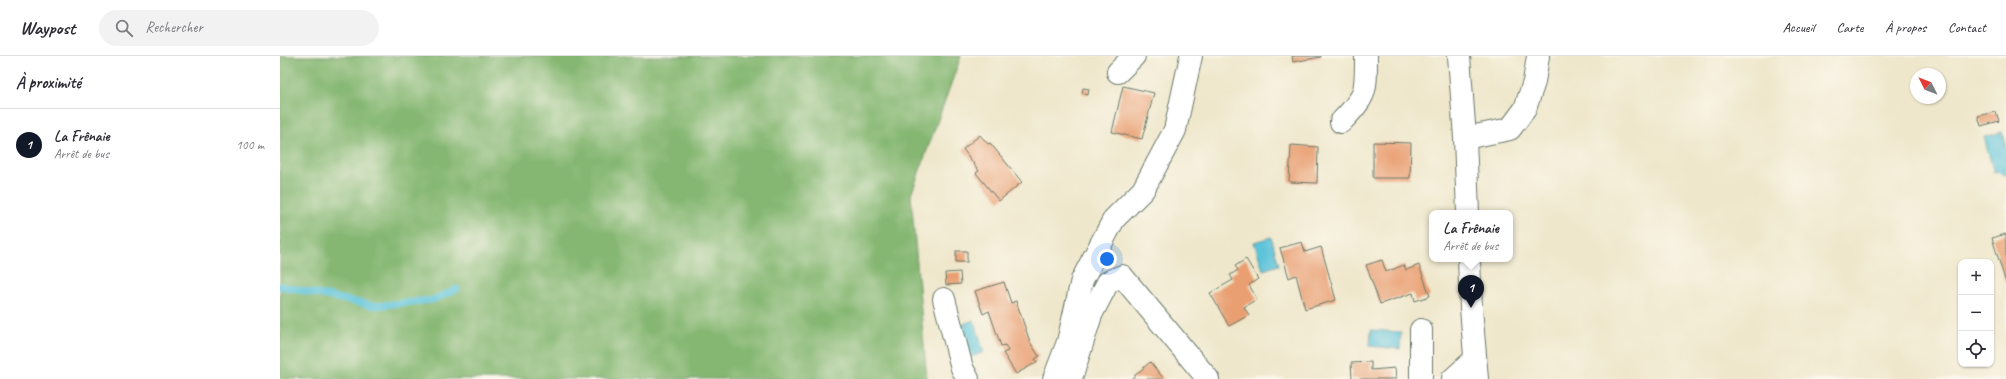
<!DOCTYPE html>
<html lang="fr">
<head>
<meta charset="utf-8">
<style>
	body { margin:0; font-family:Caveat,sans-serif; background:#f2f2f3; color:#2b2b33 }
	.controls { position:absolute; right:12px; bottom:12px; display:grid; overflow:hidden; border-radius:8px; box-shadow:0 1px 3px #0004 }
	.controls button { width:36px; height:36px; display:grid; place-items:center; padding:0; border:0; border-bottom:1px solid #e1e1e2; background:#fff; color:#2b2b33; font:20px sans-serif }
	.compass { position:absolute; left:1630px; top:12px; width:36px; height:36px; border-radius:50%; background:#fff; box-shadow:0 1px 3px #0004; rotate:312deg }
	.you { position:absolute; left:827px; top:203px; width:14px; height:14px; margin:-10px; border:3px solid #fff; border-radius:50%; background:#1a73e8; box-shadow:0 0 0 6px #1a73e833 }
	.badge { display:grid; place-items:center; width:26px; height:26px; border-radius:50%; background:#111827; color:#fff; font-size:13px; font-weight:700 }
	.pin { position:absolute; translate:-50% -33px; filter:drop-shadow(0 1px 2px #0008) }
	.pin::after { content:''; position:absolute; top:21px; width:14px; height:12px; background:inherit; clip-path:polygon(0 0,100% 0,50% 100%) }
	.popup { position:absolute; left:1149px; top:154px; width:84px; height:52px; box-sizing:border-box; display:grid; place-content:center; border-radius:8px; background:#fff; filter:drop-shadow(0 1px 3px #0005); font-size:13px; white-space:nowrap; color:#7c7c81 }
	.popup b { font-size:15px; color:#2b2b33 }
	.popup::after { content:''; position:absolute; left:50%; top:100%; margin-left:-8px; border:8px solid transparent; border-top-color:#fff }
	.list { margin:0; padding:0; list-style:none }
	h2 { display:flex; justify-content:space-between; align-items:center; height:52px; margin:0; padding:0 16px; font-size:17px }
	h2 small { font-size:13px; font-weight:400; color:#7c7c81 }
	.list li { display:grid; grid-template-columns:26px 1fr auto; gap:12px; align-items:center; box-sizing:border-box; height:72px; padding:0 16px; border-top:1px solid #e1e1e2 }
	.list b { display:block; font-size:15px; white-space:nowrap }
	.list p { margin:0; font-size:13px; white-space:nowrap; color:#7c7c81 }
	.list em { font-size:13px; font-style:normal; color:#7c7c81 }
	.icon { flex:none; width:22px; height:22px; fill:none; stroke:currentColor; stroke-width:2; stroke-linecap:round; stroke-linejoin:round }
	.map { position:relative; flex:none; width:1726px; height:323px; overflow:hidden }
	header { display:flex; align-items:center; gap:24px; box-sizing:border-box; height:56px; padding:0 20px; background:#fff; border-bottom:1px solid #e1e1e2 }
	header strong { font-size:19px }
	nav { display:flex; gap:22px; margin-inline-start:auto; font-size:14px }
	.search { width:280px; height:36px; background:#f2f2f3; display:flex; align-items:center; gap:10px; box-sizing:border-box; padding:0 14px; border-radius:22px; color:#7c7c81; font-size:15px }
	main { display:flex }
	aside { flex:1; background:#fff }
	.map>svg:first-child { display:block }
</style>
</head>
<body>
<header>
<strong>Waypost</strong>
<div class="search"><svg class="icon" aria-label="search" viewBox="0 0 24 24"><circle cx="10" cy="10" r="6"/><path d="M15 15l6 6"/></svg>Rechercher</div>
<nav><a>Accueil</a><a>Carte</a><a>À propos</a><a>Contact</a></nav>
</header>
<main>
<aside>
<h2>À proximité<small></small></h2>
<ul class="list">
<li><span class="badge">1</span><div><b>La Frênaie</b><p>Arrêt de bus</p></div><em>100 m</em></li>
</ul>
</aside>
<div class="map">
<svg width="1726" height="323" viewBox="0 0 1726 323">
	<rect width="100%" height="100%" fill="#fbf7ec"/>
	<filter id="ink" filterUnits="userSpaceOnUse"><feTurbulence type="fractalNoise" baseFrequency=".025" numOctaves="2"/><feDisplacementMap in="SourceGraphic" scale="8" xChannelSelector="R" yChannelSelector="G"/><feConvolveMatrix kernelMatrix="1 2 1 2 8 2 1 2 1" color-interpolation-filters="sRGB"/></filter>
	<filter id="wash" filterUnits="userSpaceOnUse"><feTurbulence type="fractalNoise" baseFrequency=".012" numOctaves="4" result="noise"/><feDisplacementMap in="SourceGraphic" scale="16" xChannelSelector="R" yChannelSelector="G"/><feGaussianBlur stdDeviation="0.9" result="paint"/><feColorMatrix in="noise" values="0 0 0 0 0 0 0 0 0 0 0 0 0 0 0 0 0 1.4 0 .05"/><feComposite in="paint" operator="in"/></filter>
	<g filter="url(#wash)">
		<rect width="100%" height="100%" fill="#efe7cb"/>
		<polygon fill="#85b772" stroke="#527a53" points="0,0 681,0 631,139 647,323 0,323"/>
		<g fill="#5cc3d9" stroke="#3e8086">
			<polygon points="1722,76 1726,93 1726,118 1724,120 1718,116 1714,117 1704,81"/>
			<polygon points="991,181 999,209 983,214 974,186"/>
			<polygon points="694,264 704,296 689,302 678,270"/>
			<polygon points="1091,274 1121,276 1120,293 1090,290"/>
		</g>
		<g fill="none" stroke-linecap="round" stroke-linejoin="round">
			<polyline stroke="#5cc3d9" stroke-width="7" points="0,230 94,250 152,244 177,233"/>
		</g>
		<g id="blocks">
			<g fill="#e99f71">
				<polygon points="1012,0 1041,0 1041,1 1013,6"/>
				<polygon points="843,30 874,37 862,83 832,76"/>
				<polygon points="803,32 809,33 808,39 802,37"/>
				<polygon points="1716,56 1719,65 1701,70 1698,60"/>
				<polygon points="700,79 708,88 710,87 742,126 719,145 696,117 699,115 683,93"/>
				<polygon points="1093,86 1131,87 1130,122 1093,122"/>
				<polygon points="1011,89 1038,91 1037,127 1009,126"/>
				<polygon points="1726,178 1726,227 1712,182"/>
				<polygon points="1022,186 1025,196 1041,191 1056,244 1025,253 1016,219 1009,222 1000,192"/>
				<rect x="676" y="195" width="11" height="11"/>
				<polygon points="966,203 978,223 969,229 977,243 964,251 969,259 949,270 930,237 953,224 950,219 958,214 955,210"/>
				<polygon points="1102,204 1106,216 1124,209 1126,214 1139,209 1150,240 1135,245 1133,237 1100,248 1086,209"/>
				<polygon points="680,216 681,228 666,229 665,217"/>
				<polygon points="724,226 731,247 736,245 750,286 758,299 760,300 755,303 757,306 736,318 723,297 728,295 725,289 721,290 709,255 703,258 695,235"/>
				<polygon points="870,306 884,323 851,323"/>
				<polygon points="1091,306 1091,314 1115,312 1116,323 1072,323 1071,307"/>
			</g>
		</g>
	</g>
	<g filter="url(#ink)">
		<use href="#blocks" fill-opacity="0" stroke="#687869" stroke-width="1"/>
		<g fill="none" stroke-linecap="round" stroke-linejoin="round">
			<defs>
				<g id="minor">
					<polyline points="1179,0 1185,82 1188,157"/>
					<polyline points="838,16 854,0"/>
					<path d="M1061 66C1087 39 1086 37 1086 0"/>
					<polyline points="1185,82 1230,73 1245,53 1254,26 1258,0"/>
					<polyline points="1189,203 1191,252 1197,323"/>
					<polyline points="664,243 682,312 688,323"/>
					<polyline points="774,323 788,286 802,224 834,163 863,134 895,74 911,0"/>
					<polyline points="791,323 811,259 828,226 842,220 928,323"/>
					<polyline points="1141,323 1141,274"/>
					<polyline points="1173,323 1195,303"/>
				</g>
			</defs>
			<use href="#minor" stroke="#687869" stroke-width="24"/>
			<use href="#minor" stroke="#fff" stroke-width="22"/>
		</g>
	</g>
</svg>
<div class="controls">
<button>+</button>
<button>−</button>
<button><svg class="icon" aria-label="locate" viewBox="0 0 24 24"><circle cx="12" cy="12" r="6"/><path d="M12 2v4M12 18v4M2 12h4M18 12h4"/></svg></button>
</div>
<svg class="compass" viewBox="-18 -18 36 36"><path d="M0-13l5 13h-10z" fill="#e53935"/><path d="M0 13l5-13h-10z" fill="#7c7c81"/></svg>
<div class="you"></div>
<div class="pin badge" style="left:1191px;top:252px">1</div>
<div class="popup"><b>La Frênaie</b>Arrêt de bus</div>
</div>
</main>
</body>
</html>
